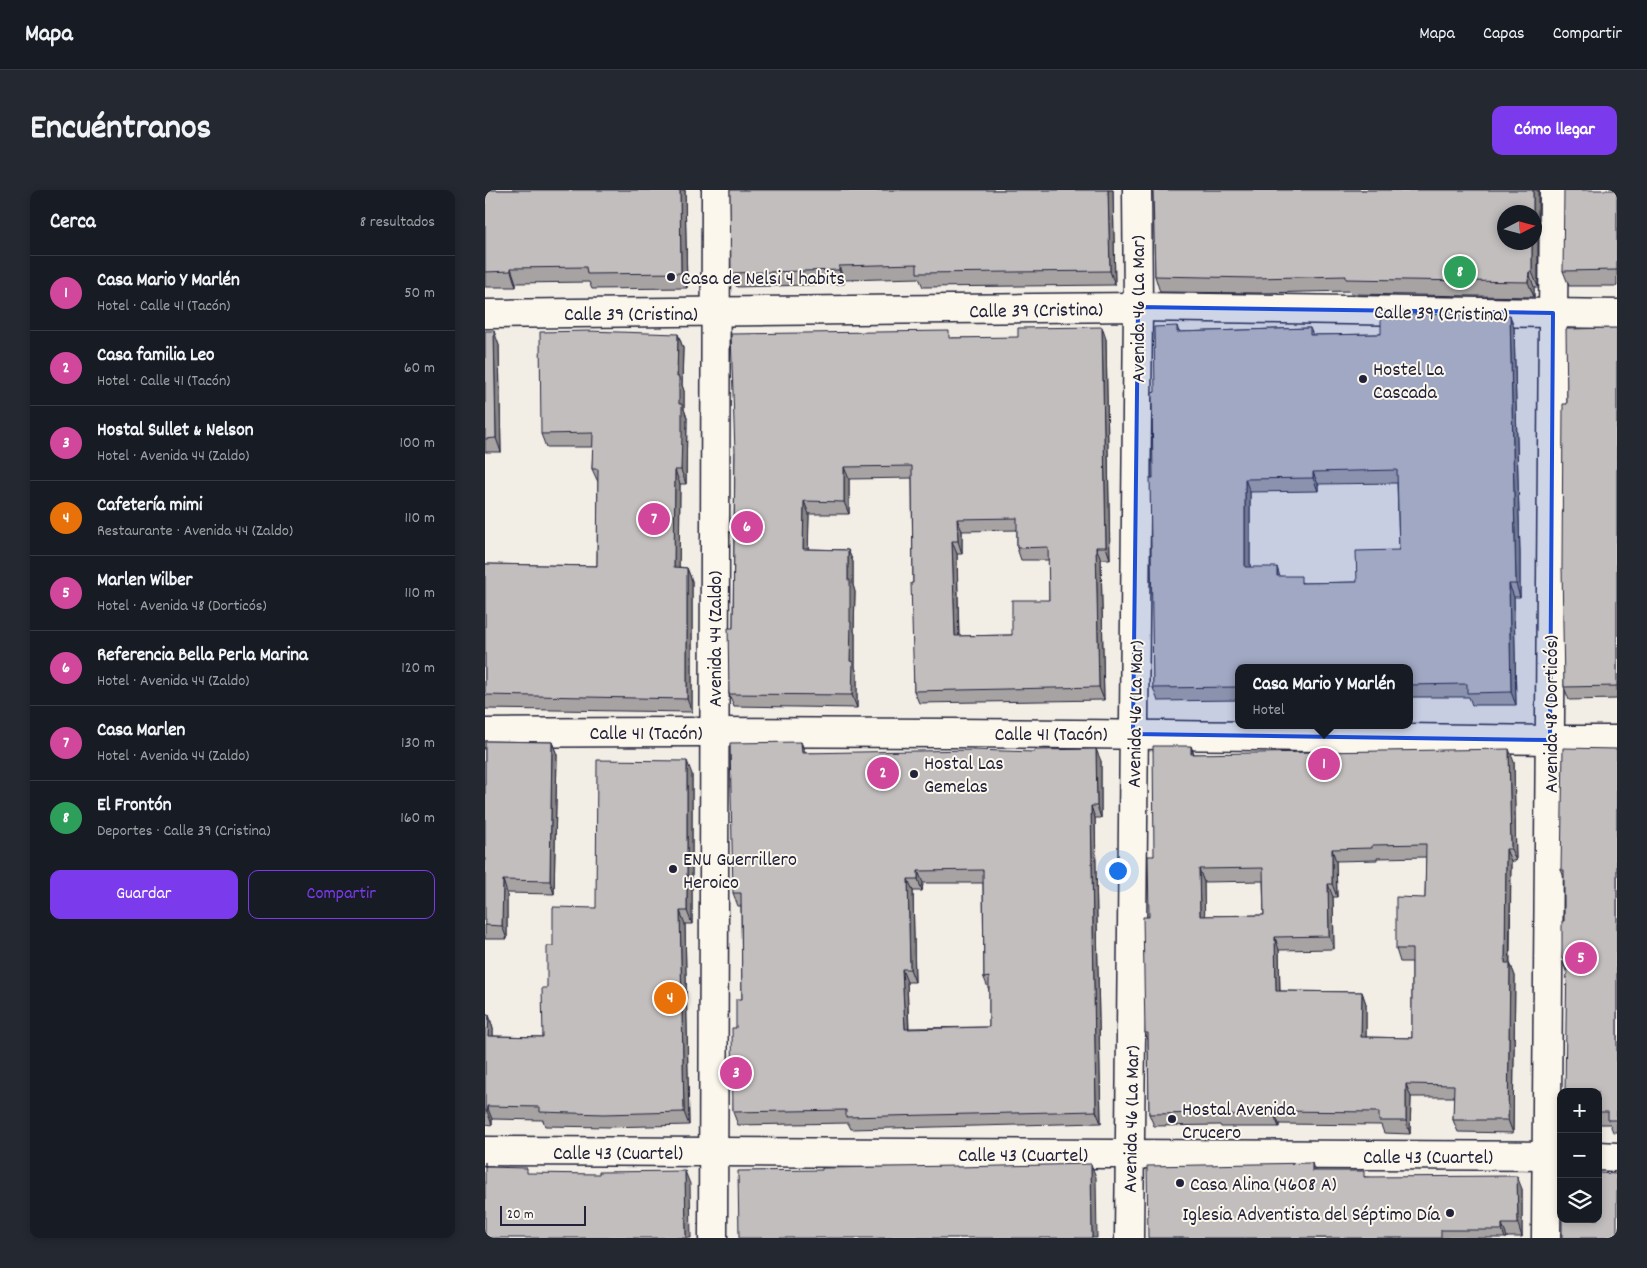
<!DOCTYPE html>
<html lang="es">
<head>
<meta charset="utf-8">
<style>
	body { margin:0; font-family:Dekko,sans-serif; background:#242831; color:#f1f3f6 }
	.controls { position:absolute; right:15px; bottom:15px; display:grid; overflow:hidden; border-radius:10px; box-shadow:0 2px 8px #0003 }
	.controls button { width:45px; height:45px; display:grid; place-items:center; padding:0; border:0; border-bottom:1px solid #363941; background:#171b24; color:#f1f3f6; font:25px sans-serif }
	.compass { position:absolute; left:1012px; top:15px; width:45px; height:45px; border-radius:50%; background:#171b24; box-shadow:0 2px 8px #0003; rotate:84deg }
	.scale { position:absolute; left:15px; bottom:12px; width:86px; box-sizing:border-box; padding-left:5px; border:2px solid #22223b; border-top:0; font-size:14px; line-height:18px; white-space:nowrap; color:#22223b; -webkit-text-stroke:4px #fbf7ec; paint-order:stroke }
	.you { position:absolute; left:632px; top:680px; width:18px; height:18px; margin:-12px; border:4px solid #fff; border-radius:50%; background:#1a73e8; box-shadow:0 0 0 8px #1a73e833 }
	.badge { display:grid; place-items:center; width:32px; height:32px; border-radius:50%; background:#7c3aed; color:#fff; font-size:16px; font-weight:700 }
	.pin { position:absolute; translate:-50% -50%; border:2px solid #fff; box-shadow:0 1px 5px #0006 }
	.popup { position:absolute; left:750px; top:474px; width:178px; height:65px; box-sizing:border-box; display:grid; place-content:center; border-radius:10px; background:#171b24; filter:drop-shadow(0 1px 4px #0005); font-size:16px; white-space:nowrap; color:#9ea1a6 }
	.popup b { font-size:19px; color:#f1f3f6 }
	.popup::after { content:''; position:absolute; left:50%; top:100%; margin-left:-10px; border:10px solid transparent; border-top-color:#171b24 }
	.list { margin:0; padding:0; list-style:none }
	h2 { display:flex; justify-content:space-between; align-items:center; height:65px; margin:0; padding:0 20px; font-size:21px }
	h2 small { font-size:16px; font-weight:400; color:#9ea1a6 }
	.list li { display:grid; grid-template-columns:32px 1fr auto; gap:15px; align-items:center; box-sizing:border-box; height:75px; padding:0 20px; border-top:1px solid #363941 }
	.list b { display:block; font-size:19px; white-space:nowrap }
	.list p { margin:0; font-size:16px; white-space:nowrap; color:#9ea1a6 }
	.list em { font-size:16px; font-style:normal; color:#9ea1a6 }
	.actions { display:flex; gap:10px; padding:15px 20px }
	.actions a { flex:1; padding:11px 0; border:1px solid #7c3aed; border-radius:10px; text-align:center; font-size:18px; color:#7c3aed }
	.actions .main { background:#7c3aed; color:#fff }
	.icon { flex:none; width:28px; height:28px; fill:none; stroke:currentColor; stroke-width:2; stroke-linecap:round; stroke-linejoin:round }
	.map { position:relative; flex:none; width:1132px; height:1048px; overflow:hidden; border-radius:10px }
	header { display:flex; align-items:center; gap:30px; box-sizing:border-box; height:70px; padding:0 25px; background:#171b24; border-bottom:1px solid #363941 }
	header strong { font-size:24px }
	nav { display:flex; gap:28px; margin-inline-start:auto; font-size:18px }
	.intro { display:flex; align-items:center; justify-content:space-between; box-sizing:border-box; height:120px; padding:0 30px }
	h1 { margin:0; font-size:35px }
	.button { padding:12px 22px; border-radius:10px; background:#7c3aed; color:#fff; font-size:18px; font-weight:700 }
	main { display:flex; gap:30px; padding:0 30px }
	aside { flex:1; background:#171b24; border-radius:10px; box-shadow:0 2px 8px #0003 }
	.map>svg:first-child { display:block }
</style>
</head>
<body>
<header>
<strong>Mapa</strong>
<nav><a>Mapa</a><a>Capas</a><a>Compartir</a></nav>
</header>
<div class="intro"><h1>Encuéntranos</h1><a class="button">Cómo llegar</a></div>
<main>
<aside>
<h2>Cerca<small>8 resultados</small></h2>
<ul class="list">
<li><span class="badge" style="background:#d1479c">1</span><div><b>Casa Mario Y Marlén</b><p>Hotel · Calle 41 (Tacón)</p></div><em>50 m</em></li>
<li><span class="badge" style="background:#d1479c">2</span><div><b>Casa familia Leo</b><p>Hotel · Calle 41 (Tacón)</p></div><em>60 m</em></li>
<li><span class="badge" style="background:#d1479c">3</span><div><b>Hostal Sullet &amp; Nelson</b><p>Hotel · Avenida 44 (Zaldo)</p></div><em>100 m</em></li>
<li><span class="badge" style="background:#e8710a">4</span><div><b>Cafetería mimi</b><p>Restaurante · Avenida 44 (Zaldo)</p></div><em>110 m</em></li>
<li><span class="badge" style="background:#d1479c">5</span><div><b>Marlen Wilber</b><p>Hotel · Avenida 48 (Dorticós)</p></div><em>110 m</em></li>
<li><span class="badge" style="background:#d1479c">6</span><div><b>Referencia Bella Perla Marina</b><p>Hotel · Avenida 44 (Zaldo)</p></div><em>120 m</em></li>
<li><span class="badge" style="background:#d1479c">7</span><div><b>Casa Marlen</b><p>Hotel · Avenida 44 (Zaldo)</p></div><em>130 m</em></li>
<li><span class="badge" style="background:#2e9e5b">8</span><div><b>El Frontón</b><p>Deportes · Calle 39 (Cristina)</p></div><em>160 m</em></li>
</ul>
<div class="actions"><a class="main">Guardar</a><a>Compartir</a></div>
</aside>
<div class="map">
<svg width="1132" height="1048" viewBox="0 0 1132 1048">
	<rect width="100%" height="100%" fill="#f2eee5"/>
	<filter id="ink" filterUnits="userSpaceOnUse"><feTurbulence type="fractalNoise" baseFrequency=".02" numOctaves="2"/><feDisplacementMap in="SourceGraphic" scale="10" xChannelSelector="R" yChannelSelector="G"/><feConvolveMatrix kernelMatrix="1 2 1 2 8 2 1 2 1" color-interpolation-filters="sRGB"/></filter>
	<g filter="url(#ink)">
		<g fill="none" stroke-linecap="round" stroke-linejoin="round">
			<defs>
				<g id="minor">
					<polyline points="0,124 653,117 1132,124"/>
					<path d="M0 543C355 540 710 545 1065 550H1132"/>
					<polyline points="0,961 1076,966"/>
					<polyline points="1113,966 1132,967"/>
					<polyline points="228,1048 231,0"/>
					<polyline points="1061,1048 1069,0"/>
				</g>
				<polyline id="major" points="644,1048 653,117 652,0"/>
			</defs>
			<use href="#minor" stroke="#22223b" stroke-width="31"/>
			<use href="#major" stroke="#22223b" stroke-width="31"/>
			<use href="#minor" stroke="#fbf7ec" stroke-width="28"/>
			<use href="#major" stroke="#fbf7ec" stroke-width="28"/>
		</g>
		<g fill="#a7a3a3" stroke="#22223b" fill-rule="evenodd">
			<polygon points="0,0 200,0 202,98 107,99 104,92 31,93 31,97 0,97"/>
			<polygon points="245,0 628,0 630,95 438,97 434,88 359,90 359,94 252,97 246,83"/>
			<polygon points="668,0 1053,0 1053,97 1049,97 1049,107 866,104 865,101 775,103 675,102 670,86"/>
			<polygon points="1132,0 1132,96 1084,96 1078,81"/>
			<path d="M692 136 694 142 825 138 828 145 896 144 1029 138 1035 364V407H1029L1031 515H987L984 507H924V478H754V510L673 511 668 498V288L670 202ZM912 293 914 360 872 392 819 393 765 377V302L833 301V294Z"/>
			<polygon points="1132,138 1132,509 1084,510 1079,497 1082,214"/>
			<polygon points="0,141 14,155 16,262 0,262"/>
			<polygon points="193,144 198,158 197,195 199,201 199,219 202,228 201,294 195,294 194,377 202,378 207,391 207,522 0,519 0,374 112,376 113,292 107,279 108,257 61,257 56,244"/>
			<path d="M467 148 621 149 625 369H616L619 510 434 513 429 501 427 288 364 289V324H324L323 359 363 360 368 372V395L370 402 369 441 370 444V477L372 484V518L249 516 244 504 248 438 250 262ZM532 340V358L536 370H564V410L527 445 474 446 472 364H477V341Z"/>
			<polygon points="0,551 67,552 72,565 69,704 22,703 22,749 0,749"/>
			<path d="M316 552 320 563 616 571V628H610L616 933 366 939 363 933 253 935 248 922 251 838 257 809 256 716H253L248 703ZM438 693H498L499 788 504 800V837L424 838 422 792H430L428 701H437Z"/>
			<path d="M706 556 709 564 1029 572 1031 671H1026L1025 773 1030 786 1028 943 973 942 968 930 969 907H926L925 944 899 943 896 935 794 934V937H736L735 935 669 936 664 924 663 850 660 843 664 727 669 666ZM941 667 940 708 911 759 915 772H927V848L881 847V814L877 802 795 801 794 760 849 759 848 707H852L851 671 892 670V668ZM778 691 779 725 719 726V692Z"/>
			<polygon points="1132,559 1132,942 1128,942 1125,934 1113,934 1113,902 1081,781 1077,769 1079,731 1079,687 1076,680"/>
			<polygon points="207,584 207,734 200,734 204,935 123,937 60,936 58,930 7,929 7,935 0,934 0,825 4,825 8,839 8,846 58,847 62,798 68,756 111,718"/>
			<polygon points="830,981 881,987 1037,999 1037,1047 1022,1047 1022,1048 663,1048"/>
		</g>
		<g fill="#888585" stroke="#22223b">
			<polygon points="195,0 200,0 202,98 196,83"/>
			<polygon points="623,0 628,0 630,95 625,81"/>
			<polygon points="1048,0 1053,0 1053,97 1047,82 1047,52 1050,52 1050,22 1048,22"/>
			<polygon points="354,76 359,90 359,94 354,80"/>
			<polygon points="26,78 31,93 31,97 26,81"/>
			<polygon points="1044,82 1049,97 1049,107 1043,92"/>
			<polygon points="1025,125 1029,138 1035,364 1035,407 1031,394"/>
			<polygon points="617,137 621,149 625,369 621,357"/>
			<polygon points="9,141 14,155 16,262 11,248"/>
			<polygon points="193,144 198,158 197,195 199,201 199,219 202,228 201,294 196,280 192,187"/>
			<polygon points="359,277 364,289 364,324 359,312"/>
			<polygon points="190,280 195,294 194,391 189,377"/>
			<polygon points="828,282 833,294 833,301 828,288"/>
			<polygon points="760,289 765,302 765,390 760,377"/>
			<polygon points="319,311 324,324 323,371 318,359"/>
			<polygon points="472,329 477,341 477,364 473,351"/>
			<polygon points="467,351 472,364 474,458 470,446"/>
			<polygon points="611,357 616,369 619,510 614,497"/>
			<polygon points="363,360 368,372 368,395 370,402 369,441 370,444 370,477 372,484 372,518 367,505 365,471 363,390"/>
			<polygon points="792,377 796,390 792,386"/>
			<polygon points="202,378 207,391 207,522 202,509"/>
			<polygon points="1024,394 1029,407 1031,515 1026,502"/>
			<polygon points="67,552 72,565 69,704 65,691"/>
			<polygon points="316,552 321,565 317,563"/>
			<polygon points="706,556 710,568 706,564"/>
			<polygon points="611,559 616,571 616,628 612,616"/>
			<polygon points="1024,559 1029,572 1031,671 1026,659"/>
			<polygon points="202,571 207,584 207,734 202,721"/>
			<polygon points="606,616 610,628 616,933 611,921"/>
			<polygon points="847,659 851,671 852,707 847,694"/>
			<polygon points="1021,659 1026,671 1024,786 1020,773"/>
			<polygon points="714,679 719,692 720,739 715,726"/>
			<polygon points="433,681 438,693 437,701 433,689"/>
			<polygon points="423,689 428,701 430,792 425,779"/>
			<polygon points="18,690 22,703 22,749 17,736"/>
			<polygon points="843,694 848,707 849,759 844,746"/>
			<polygon points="195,721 200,734 204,935 199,922"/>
			<polygon points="790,747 794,760 795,814 791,801"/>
			<polygon points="1025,773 1030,786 1028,943 1023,930"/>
			<polygon points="417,779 422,792 424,851 420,839"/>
			<polygon points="877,802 881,814 881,860 876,847"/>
			<polygon points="4,825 8,839 8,859 3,846"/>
			<polygon points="921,894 926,907 925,944 921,931"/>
			<polygon points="2,916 7,929 7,935 2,921"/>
			<polygon points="789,921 794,934 794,937 789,925"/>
			<polygon points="827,973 831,986 827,981"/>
			<polygon points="606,974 611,987 612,1048 607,1048"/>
			<polygon points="200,981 205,994 206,1048 201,1048"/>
			<polygon points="1032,986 1037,999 1037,1047 1033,1034"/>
			<polygon points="1017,1034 1022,1047 1022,1048 1020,1048 1017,1040"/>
		</g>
		<g fill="#c2bebe" stroke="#22223b" fill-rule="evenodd">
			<polygon points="0,0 195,0 196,83 102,84 101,77 26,78 26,81 0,82"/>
			<polygon points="245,0 623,0 625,81 432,83 432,74 354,76 354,80 246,83"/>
			<polygon points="668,0 1048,0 1048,22 1020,22 1020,52 1047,52 1047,82 1044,82 1043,92 861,89 861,86 769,88 670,86"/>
			<polygon points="1079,0 1132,0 1132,80 1078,81"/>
			<path d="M896 124 1025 125 1030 351 1031 394H1024L1026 502 982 503V494L924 495V478H754V497L668 498 665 288H668L667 203 670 202 669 137 692 136V142L825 138V145L896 144ZM912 280 914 360 871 361 872 392 816 393V386H792V377H760V289L828 288V282Z"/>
			<path d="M617 137 621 357H611L614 497 429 501 426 393H428L427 276 359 277V312L319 311 318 359 363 360V390H365V432H366L365 471 368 472 367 505 244 504 243 438H248L250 262 246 144 464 141V148L533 147V138ZM532 328V358L563 357 564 410H527V445L470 446 467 351H473L472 329Z"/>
			<polygon points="1132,138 1132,496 1079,497 1077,377 1078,214 1082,214 1081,139"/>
			<polygon points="0,141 9,141 11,248 0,249"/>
			<polygon points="103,141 193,144 192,187 194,187 194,214 197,214 197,246 196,280 190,280 189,377 202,378 202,509 0,505 0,374 112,376 113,279 107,279 108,243 56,244 55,142"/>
			<polygon points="0,551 67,552 65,691 18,690 17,736 0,735"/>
			<path d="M316 552 317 563 489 560 549 562V560L611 559 612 616H606L611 921 361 927V920L248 922 247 838H251V809H257L256 703H248L245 553ZM498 680 499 788 504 787V837L420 839 417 779H425L423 689H433V681Z"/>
			<path d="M668 556H706V564L1024 559 1026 659H1021L1020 773H1025L1023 930H968L969 895 921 894V931H894V922L789 921V925H731V923L664 924 663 843H660L658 727H664L663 666H669ZM941 654 940 708 911 707V759H927V848L876 847 877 802 791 801 790 747 844 746 843 694H847V659L887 658V655ZM778 678 779 725 715 726 714 679Z"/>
			<polygon points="1078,558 1132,559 1132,930 1123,930 1123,922 1113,922 1113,902 1080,902 1082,769 1077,769 1077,731 1079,731 1079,680 1076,680"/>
			<polygon points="112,570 202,571 202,721 195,721 199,922 118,924 55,922 55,917 2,916 2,921 0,921 0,825 4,825 3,846 58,847 57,798 62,798 62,756 68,756 68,717 111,718"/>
			<polygon points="0,972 0,977 42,978 42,983 114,984 114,982 200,981 201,1048 0,1048"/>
			<polygon points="827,973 827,981 879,981 879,987 1032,986 1033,1034 1017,1034 1017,1040 956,1040 956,1048 663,1048 662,976"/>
			<polygon points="606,974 607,1048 254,1048 253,981 337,980 337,978 472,976 472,977"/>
			<polygon points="1113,983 1132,984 1132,1048 1077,1048 1077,1029 1113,1029"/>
		</g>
	</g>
	<path fill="#1d4ed8" fill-opacity="0.2" stroke="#1d4ed8" stroke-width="4" stroke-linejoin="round" d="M653 117 1068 123 1065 550 648 544Z"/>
	<g fill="#22223b" stroke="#fbf7ec" stroke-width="2">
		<circle cx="186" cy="87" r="5"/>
		<circle cx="878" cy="189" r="5"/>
		<circle cx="429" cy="584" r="5"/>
		<circle cx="188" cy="679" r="5"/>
		<circle cx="687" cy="929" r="5"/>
		<circle cx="695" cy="993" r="5"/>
		<circle cx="965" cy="1023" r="5"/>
	</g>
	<g text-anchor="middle" stroke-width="4" stroke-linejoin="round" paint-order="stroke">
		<g font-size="20" fill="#22223b" stroke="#fbf7ec" text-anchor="start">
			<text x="196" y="94">Casa de Nelsi 4 habits</text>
			<text x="888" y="185">Hostel La<tspan x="888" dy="23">Cascada</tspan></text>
			<text x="439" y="579">Hostal Las<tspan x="439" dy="23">Gemelas</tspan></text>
			<text x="198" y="675">ENU Guerrillero<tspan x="198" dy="23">Heroico</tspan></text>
			<text x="697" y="925">Hostal Avenida<tspan x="697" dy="23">Crucero</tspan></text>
			<text x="705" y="1000">Casa Alina (4608 A)</text>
			<text x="955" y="1030" text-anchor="end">Iglesia Adventista del Séptimo Día</text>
		</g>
		<g font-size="20" fill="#22223b" stroke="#fbf7ec">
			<text transform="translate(551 119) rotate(-1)" y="7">Calle 39 (Cristina)</text>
			<text transform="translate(652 119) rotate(-90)" y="7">Avenida 46 (La Mar)</text>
			<text transform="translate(956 122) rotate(1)" y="7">Calle 39 (Cristina)</text>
			<text x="146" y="130">Calle 39 (Cristina)</text>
			<text transform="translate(229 449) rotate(-90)" y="7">Avenida 44 (Zaldo)</text>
			<text transform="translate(649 524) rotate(-89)" y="7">Avenida 46 (La Mar)</text>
			<text transform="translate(1065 524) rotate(-90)" y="7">Avenida 48 (Dorticós)</text>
			<text x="161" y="549">Calle 41 (Tacón)</text>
			<text x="566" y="550">Calle 41 (Tacón)</text>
			<text transform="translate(645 929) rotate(-89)" y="7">Avenida 46 (La Mar)</text>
			<text x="133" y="969">Calle 43 (Cuartel)</text>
			<text x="538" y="971">Calle 43 (Cuartel)</text>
			<text x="943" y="973">Calle 43 (Cuartel)</text>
		</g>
	</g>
</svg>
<div class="controls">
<button>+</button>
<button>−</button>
<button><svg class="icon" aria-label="layers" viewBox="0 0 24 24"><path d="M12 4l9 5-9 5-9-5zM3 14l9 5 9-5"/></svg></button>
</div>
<svg class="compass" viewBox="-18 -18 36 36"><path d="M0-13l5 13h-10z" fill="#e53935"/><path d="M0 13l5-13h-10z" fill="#9ea1a6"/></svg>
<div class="scale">20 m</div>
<div class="you"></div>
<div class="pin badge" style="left:839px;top:574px;background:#d1479c">1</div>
<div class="popup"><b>Casa Mario Y Marlén</b>Hotel</div>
<div class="pin badge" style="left:398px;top:583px;background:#d1479c">2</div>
<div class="pin badge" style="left:251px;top:883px;background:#d1479c">3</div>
<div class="pin badge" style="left:185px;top:808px;background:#e8710a">4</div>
<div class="pin badge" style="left:1096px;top:768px;background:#d1479c">5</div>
<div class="pin badge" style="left:262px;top:337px;background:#d1479c">6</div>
<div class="pin badge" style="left:169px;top:329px;background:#d1479c">7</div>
<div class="pin badge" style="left:975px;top:82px;background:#2e9e5b">8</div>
</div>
</main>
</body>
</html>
